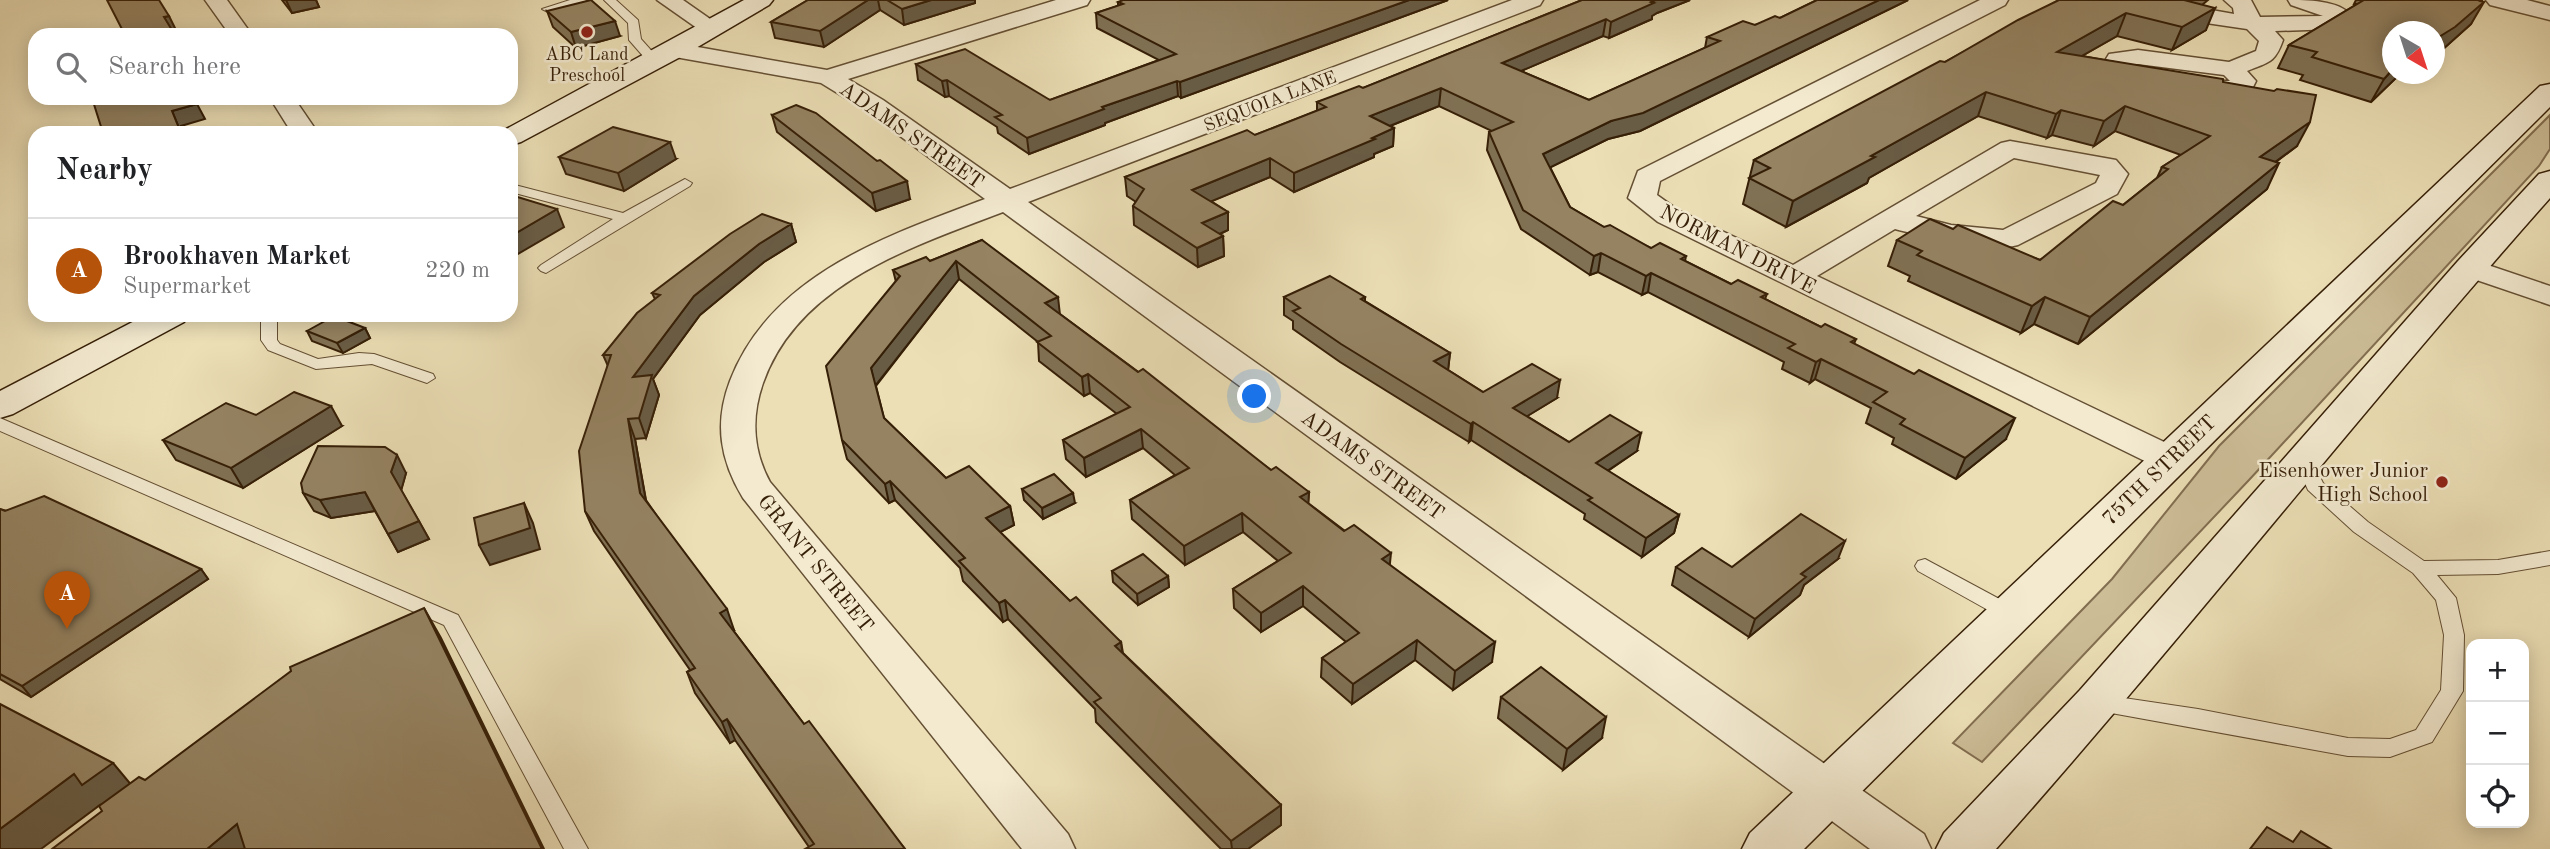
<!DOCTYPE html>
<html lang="en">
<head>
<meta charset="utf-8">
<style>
	body { margin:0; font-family:"Old Standard TT",serif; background:#f2f2f2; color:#202124 }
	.controls { position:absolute; right:21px; bottom:21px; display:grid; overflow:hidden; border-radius:14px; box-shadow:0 4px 18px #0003 }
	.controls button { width:63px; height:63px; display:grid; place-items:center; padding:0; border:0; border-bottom:2px solid #e0e0e0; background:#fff; color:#202124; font:35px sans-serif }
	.compass { position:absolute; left:2382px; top:21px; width:63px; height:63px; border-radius:50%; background:#fff; box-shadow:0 4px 18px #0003; rotate:141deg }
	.you { position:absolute; left:1255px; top:397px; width:24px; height:24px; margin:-18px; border:5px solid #fff; border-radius:50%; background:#1a73e8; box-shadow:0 0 0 10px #1a73e833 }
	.badge { display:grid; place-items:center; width:46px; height:46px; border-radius:50%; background:#b45309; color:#fff; font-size:23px; font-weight:700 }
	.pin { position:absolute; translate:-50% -58px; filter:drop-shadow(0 2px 4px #0008) }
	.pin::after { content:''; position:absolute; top:37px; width:24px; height:21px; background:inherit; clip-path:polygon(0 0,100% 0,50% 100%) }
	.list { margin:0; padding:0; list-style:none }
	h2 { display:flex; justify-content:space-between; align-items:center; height:91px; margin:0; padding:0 28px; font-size:30px }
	h2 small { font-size:23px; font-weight:400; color:#757577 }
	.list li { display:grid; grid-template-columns:46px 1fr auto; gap:21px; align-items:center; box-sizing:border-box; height:105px; padding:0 28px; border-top:2px solid #e0e0e0 }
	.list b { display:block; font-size:26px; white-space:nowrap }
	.list p { margin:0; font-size:23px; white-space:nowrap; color:#757577 }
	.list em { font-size:23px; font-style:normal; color:#757577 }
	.icon { flex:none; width:38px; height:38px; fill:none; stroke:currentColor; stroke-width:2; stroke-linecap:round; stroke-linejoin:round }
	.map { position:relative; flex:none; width:2550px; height:849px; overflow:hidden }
	.search { position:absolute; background:#fff; box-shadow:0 4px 18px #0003; left:28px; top:28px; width:490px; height:77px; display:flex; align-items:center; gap:18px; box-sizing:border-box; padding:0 24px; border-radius:21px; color:#757577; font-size:26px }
	.panel { position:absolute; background:#fff; box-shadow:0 4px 18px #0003; left:28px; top:126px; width:490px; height:196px; border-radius:21px }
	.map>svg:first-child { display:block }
</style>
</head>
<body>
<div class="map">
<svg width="2550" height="849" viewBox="0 0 2550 849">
	<rect width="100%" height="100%" fill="#ecdfb6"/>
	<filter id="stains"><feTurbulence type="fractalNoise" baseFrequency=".00286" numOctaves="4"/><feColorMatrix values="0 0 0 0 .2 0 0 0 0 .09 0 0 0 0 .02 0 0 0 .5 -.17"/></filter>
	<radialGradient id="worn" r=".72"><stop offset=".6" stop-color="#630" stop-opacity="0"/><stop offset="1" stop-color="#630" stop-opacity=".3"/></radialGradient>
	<polygon fill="#cdbe98" stroke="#826e50" stroke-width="2" points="2550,115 2550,149 2539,166 2249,480 1982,762 1953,743 2112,579 2219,446"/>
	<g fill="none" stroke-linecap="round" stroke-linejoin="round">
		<defs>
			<g id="service">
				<polygon points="570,0 588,0 548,12 542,9"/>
				<polygon points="604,0 616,0 638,20 641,39 658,58 658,64 650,64 629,40 628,23"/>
				<polygon points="685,179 692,183 690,186 546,273 541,271 538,268 541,265 613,219 511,192 511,184 623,213"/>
				<polygon points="261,315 277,315 277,340 280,344 318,359 359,353 374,354 433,374 435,378 427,383 372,364 316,369 268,350 261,340"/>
				<polygon points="0,418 458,615 588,849 564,849 444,625 0,431"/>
				<polygon points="2305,457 2311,459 2323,483 2368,522 2424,561 2498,560 2550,551 2550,565 2498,574 2437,575 2456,598 2464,635 2463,691 2432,742 2390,757 2348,756 2089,709 2086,703 2089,697 2097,694 2198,709 2348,738 2390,739 2416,730 2441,690 2444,635 2436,600 2413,573 2354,532 2308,490 2296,463"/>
				<polygon points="1925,559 2018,609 2021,614 2018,619 2011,622 2004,619 1918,571 1915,566 1918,561"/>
			</g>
			<g id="minor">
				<polygon points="205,0 227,0 252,35 230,35"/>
				<polygon points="657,0 683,0 723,28 720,33 704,33"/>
				<path d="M1056 0H1090L1087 5 848 79 883 100 1010 189 1512 0H1543L1540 5 1028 202 1924 834 1931 849H1870L1003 212C912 247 798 283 763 383 751 417 753 451 770 482L1068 834 1075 849H1022L743 498C720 460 714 423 730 381 771 274 887 236 985 199L865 110 821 83 675 57 667 55 663 50 667 45 675 43 827 70Z"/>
				<path d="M1980 0H2008L2005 5 1660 181 1657 195 1678 210 1793 265 2001 143 2010 141 2116 160 2128 174 2117 194 2018 245C1982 254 1931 238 1895 229L1817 276 2183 451 2188 459 2183 467 2170 471 2157 467 1658 222 1628 198 1638 171ZM2014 158 2100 175 2096 183 2003 230 1951 225 1916 216Z"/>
				<path d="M2116 0H2155L2234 14 2233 8 2224 0H2251L2260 17 2323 16 2291 5 2288 0C2307 0 2338 0 2351 15L2344 27 2336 29 2275 31 2283 40C2275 63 2269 62 2247 71L2256 81 2250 93C2218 101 2123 93 2103 64L2109 54 2138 50 2229 62 2256 51 2259 41 2247 29 2179 19 2119 5ZM2138 64 2224 75 2230 81C2197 81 2161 79 2131 65Z"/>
				<polygon points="270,98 294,98 318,133 292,133"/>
				<polygon points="2470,259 2550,286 2550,305 2459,274 2455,268 2459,262"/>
			</g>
			<polygon id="tertiary" points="2486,0 2527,0 2550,6 2550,20 2490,5"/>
			<g id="secondary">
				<polygon points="744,0 773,0 769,5 684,55 521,142 511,145 511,133 499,133"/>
				<polygon points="2550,84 2550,107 1804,849 1742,849 1750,833 2540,86"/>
				<path d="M2550 171V198C2361 411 2185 636 1996 849H1936L1944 833 2080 690 2458 261 2539 174Z"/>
				<polygon points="146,315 189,315 184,322 13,414 0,418 0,391"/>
			</g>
		</defs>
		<use href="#service" stroke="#644f33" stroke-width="2"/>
		<use href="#minor" stroke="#644f33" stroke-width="3"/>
		<use href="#tertiary" stroke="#644f33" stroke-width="3"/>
		<use href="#secondary" stroke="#361f07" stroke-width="3"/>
		<use href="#service" fill="#f3ead0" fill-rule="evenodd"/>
		<use href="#minor" fill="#f3ead0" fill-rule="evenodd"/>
		<use href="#tertiary" fill="#f3ead0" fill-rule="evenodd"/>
		<use href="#secondary" fill="#f3ead0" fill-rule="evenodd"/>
	</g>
	<g fill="#807154" stroke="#361f07" stroke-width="2">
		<polygon points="282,0 316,0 319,7 292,13"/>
		<polygon points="808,0 975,0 975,3 904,25 880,10 824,47 775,38 771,22"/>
		<polygon points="1448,0 1181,98 1178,96 1105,123 1105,125 1029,154 998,133 997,127 949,96 945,97 918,80 916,64 1050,100 1159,60 1097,28 1096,13 1118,6 1118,2"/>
		<polygon points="1582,0 1690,0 1657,13 1652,16 1652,19 1609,38 1603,36 1521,71 1589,100 1705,48 1707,37 1755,25 1780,18 1817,0 1908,0 1640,131 1608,139 1550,167 1570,207 1604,227 1651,248 1686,256 1685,261 1731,284 1767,294 1765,299 1821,327 1856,339 1854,344 2006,439 1956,479 1892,444 1894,438 1866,423 1871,408 1815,379 1810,383 1782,369 1784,362 1648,292 1642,295 1598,272 1590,275 1521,229 1487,150 1489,132 1492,131 1439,106 1390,126 1394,128 1393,146 1374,154 1374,157 1294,192 1270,177 1211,201 1228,212 1228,230 1220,234 1223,236 1224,256 1198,267 1134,225 1133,206 1136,202 1127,196 1125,177 1255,135 1317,111 1317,102 1363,88"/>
		<polygon points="2059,0 2208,0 2202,5 2206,30 2172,50 2117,36 2082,56 2223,82 2297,146 2276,162 2267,189 2078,344 2034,324 2021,333 1908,281 1910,276 1888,266 1897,240 1953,229 2040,260 2123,205 2157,178 2162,167 2181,155 2115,131 2094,146 2052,135 2047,138 1978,116 1869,178 1867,183 1786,227 1743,204 1754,160 1945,62"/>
		<polygon points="2356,0 2482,0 2471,24 2442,50 2434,32 2392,32 2392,74 2400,74 2371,102 2300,80 2303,75 2278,68 2289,45 2357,4 2354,4"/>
		<polygon points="547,11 620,36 576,48 553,27"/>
		<polygon points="772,115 877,161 910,199 876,211 777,132"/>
		<polygon points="559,157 676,159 624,191 566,174"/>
		<polygon points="791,224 796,242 764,262 700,315 653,379 659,395 646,438 635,439 646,500 734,630 733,630 804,724 905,849 809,847 735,740 730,743 695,693 687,672 690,670 594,531 585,511 608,366 603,355 655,299 652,293"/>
		<polygon points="982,240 1060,314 1271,470 1309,492 1308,503 1390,565 1492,662 1453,690 1415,660 1352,704 1321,677 1322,658 1346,642 1303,606 1261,632 1234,608 1233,589 1278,561 1243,532 1185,565 1132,519 1130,500 1175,475 1143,448 1086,477 1066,459 1063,440 1117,414 1090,393 1084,396 1039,361 1038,342 959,279 876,386 884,418 946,478 1010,506 1014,525 1000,532 1070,601 1121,642 1123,653 1281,805 1281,825 1248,849 1221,849 1096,722 1095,709 1008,619 1003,622 963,581 960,568 895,500 889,503 847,459 842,440 896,282 893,270 930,261"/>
		<polygon points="1284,297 1365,297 1365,301 1450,353 1448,370 1483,392 1557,398 1527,416 1569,442 1637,451 1608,471 1679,515 1674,533 1642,557 1584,519 1585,514 1471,440 1469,442 1340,362 1293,329 1293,321 1284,315"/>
		<polygon points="365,328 370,338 343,353 312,341 307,331"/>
		<polygon points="256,415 342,426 243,488 176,460 163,440"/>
		<polygon points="406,473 401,490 429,539 398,552 375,511 331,518 314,511 303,493"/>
		<polygon points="1022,489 1075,503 1043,519 1024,500"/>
		<polygon points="0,509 201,569 208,579 31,697 0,679"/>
		<polygon points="1838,559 1804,585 1800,595 1749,637 1672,585 1676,567 1732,567"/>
		<polygon points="1112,571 1168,576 1169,587 1138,605 1113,582"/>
		<polygon points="1501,697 1602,738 1563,770 1498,718"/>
	</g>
	<g fill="#685c45" stroke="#361f07" stroke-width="2">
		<polygon points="286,0 316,0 319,7 292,13"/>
		<polygon points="868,0 878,0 880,10 824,47 820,31"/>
		<polygon points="931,0 975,0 975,3 904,25 902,9"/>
		<polygon points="1409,0 1448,0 1181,98 1180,82"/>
		<polygon points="1655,0 1690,0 1657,13 1652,16 1652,19 1609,38 1611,22"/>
		<polygon points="1879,0 1908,0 1640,131 1608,139 1541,172 1543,154 1611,121"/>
		<polygon points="2481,0 2482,0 2479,5 2484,2 2471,24 2442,50 2434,55 2434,40"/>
		<polygon points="2215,8 2206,30 2172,50 2182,27"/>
		<polygon points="2126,13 2117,36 2048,75 2057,52"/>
		<polygon points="169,16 176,30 172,32 164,17"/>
		<polygon points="1606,19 1603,36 1500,80 1502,63"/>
		<polygon points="615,21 620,36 576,48 571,32"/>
		<polygon points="2392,70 2392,74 2400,74 2371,102 2384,79"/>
		<polygon points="947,80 949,96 945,97 942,81"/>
		<polygon points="1177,81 1178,96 1105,123 1105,125 1029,154 1027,138 1102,107"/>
		<polygon points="1441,88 1439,106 1370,134 1370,116"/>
		<polygon points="1986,92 1978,116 1869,178 1867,183 1786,227 1793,201 1871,156"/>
		<polygon points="463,98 475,98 464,102"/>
		<polygon points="197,104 205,119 181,126 184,133 181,133 172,111"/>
		<polygon points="2125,106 2115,131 2094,146 2104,121"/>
		<polygon points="2061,110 2052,135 2047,138 2056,114"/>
		<polygon points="2310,122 2297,146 2248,182 2260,157"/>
		<polygon points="1394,128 1393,146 1374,154 1374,157 1294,192 1294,173"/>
		<polygon points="670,142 676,159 624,191 618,173"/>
		<polygon points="1270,158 1270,177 1193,209 1192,190"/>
		<polygon points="2279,163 2267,189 2078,344 2090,317"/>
		<polygon points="907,181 910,199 876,211 872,193"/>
		<polygon points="557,209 564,227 511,258 511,236"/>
		<polygon points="1228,212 1228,230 1202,242 1202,223"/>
		<polygon points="791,224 796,242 764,262 700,315 653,379 659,395 646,438 639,418 633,377 694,296 759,244"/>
		<polygon points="1223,236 1224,256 1198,267 1197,248"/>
		<polygon points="1601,253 1598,272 1590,275 1594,256"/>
		<polygon points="956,261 959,279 875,386 871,368"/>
		<polygon points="1651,273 1648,292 1642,295 1646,276"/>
		<polygon points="1058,297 1060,315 1045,303"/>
		<polygon points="2045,297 2034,324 2021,333 2032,306"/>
		<polygon points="365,328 370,338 343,353 337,343"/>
		<polygon points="1450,353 1448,371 1434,361"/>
		<polygon points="1821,359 1815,379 1810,383 1816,362"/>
		<polygon points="1088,374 1090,393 1084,396 1082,377"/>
		<polygon points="1560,380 1557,398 1511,426 1513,408"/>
		<polygon points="331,406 342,426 243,488 231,468"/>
		<polygon points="2015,418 2006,439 1956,479 1965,458"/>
		<polygon points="628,419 635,439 648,513 640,493"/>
		<polygon points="1473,422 1471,440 1469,442 1471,424"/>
		<polygon points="1141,429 1143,448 1086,477 1084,458"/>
		<polygon points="1641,433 1637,451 1592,481 1596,463"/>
		<polygon points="397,455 406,473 401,491 391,472"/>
		<polygon points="890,481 895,500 889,503 885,484"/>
		<polygon points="365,492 375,511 331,518 320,500"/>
		<polygon points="1309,492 1308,511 1300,497"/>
		<polygon points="1073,493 1075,503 1043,519 1042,508"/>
		<polygon points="524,503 533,523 540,549 490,565 479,545"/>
		<polygon points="1010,506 1014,525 989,538 986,518"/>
		<polygon points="1242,513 1243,532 1185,565 1184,546"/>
		<polygon points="1679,515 1674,533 1642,557 1646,538"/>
		<polygon points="419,521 429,539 398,552 388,534"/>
		<polygon points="1845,541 1838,559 1804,585 1800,595 1749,637 1755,619 1801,574"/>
		<polygon points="1391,553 1389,573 1382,559"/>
		<polygon points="201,569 208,579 31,697 22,686"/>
		<polygon points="1168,576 1169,587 1138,605 1137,594"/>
		<polygon points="1303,586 1303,606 1261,632 1261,613"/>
		<polygon points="1005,600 1008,619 1003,622 999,603"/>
		<polygon points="424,608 441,638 544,849 542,849"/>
		<polygon points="727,609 734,630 727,633 720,613"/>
		<polygon points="1417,640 1415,660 1352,704 1353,684"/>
		<polygon points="1121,642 1123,661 1115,646"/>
		<polygon points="1495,642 1492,662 1453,690 1455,671"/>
		<polygon points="1606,717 1602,738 1563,770 1567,749"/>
		<polygon points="727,719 735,740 730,743 722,722"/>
		<polygon points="113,763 138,793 100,805 41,849 0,849 0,829 74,774"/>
		<polygon points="1281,805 1281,825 1248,849 1232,849 1231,841"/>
		<polygon points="237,824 257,849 207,849"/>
	</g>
	<g fill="#958362" stroke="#361f07" stroke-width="2">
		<polygon points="107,0 159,0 169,16 164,17 175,35 125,35"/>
		<polygon points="591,0 615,21 571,32 547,11"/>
		<polygon points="808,0 868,0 820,31 771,22"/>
		<polygon points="887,0 931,0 902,9"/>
		<polygon points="1123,0 1409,0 1180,82 1177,81 1102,107 1104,109 1027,138 995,117 1002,115 947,80 942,81 916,64 965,49 1050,100 1176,54 1096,13 1123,4 1118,2"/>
		<polygon points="1582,0 1655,0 1651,2 1654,3 1611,22 1606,19 1502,63 1589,100 1720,41 1707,37 1743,21 1755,25 1775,16 1780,18 1817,0 1879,0 1643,113 1611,121 1543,154 1570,207 1604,227 1610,225 1651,248 1660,243 1686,256 1681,259 1731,284 1738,280 1767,294 1761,297 1821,327 1825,324 1856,339 1851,342 1914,374 1919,370 2015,418 1965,458 1900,424 1905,419 1873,402 1887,392 1821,359 1816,362 1788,348 1795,344 1651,273 1646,276 1601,253 1594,256 1523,210 1489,132 1513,122 1441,88 1370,116 1394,128 1372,138 1375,139 1294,173 1270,158 1192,190 1228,212 1202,223 1223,236 1197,248 1133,206 1144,189 1125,177 1247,130 1255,135 1326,107 1317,102 1359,86 1363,88"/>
		<polygon points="2059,0 2184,0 2215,8 2182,27 2126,13 2057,52 2223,79 2223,82 2274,91 2277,89 2316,95 2310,122 2260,157 2279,163 2090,317 2045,297 2032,306 1917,255 1922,251 1897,240 1930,219 1953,229 1958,225 2040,260 2113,201 2123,205 2168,169 2162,167 2210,136 2125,106 2104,121 2061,110 2056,114 1986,92 1871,156 1875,157 1793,201 1749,178 1770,168 1754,160 1940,61 1945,62 2018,20"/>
		<polygon points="2364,0 2481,0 2480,1 2484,2 2455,27 2434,40 2434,32 2392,32 2392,70 2384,79 2312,57 2317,52 2289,45"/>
		<polygon points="92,98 194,98 197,104 172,111 181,133 103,133"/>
		<polygon points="796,105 816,113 877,161 880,160 907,181 872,193 772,115"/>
		<polygon points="613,127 670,142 618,173 559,157"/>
		<polygon points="511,195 557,209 511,236"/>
		<polygon points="762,214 791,224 759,244 694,296 633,377 652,375 639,418 628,419 640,493 727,609 720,613 804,724 809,721 905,849 805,849 814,844 727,719 722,722 687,672 695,668 585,511 579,451 611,355 603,355 637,313 660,295 652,293 730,234"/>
		<polygon points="982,240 1058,297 1045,303 1138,372 1143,369 1271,470 1276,467 1309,492 1300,497 1344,531 1354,525 1391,553 1382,559 1495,642 1455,671 1417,640 1353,684 1322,658 1359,633 1303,586 1261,613 1233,589 1291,553 1242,513 1184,546 1130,500 1189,468 1141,429 1084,458 1063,440 1130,407 1088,374 1082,377 1037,342 1051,336 956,261 871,368 884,418 946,478 969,466 1010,506 986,518 1070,601 1076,597 1121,642 1115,646 1281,805 1231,841 1094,702 1101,698 1005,600 999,603 959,561 965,558 890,481 885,484 842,440 826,366 900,276 893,270 926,257 930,261"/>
		<polygon points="1330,276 1365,297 1361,299 1450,353 1434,361 1483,392 1532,364 1560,380 1513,408 1569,442 1610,415 1641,433 1596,463 1679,515 1646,538 1588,500 1592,498 1473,422 1471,424 1341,344 1293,311 1300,308 1284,297"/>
		<polygon points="334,316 365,328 337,343 307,331"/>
		<polygon points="294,392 331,406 231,468 163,440 226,403 256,415"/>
		<polygon points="318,446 385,447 397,455 391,472 419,521 388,534 365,492 320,500 303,493 301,483"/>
		<polygon points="1054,474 1073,493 1042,508 1022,489"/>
		<polygon points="44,496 201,569 22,686 0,674 0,509 5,511"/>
		<polygon points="524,503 530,528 479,545 474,518"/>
		<polygon points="1801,514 1845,541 1801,574 1806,577 1755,619 1676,567 1702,548 1732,567"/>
		<polygon points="1143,554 1168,576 1137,594 1112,571"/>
		<polygon points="424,608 542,849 245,849 237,824 207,849 52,849 102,811 99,806 139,777 145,780 291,671 290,667"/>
		<polygon points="1541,667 1606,717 1567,749 1501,697"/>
		<polygon points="0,704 113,763 82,785 74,774 0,829"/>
		<polygon points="2267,827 2293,842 2301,831 2331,849 2250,849"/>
	</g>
	<g fill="#8f2418" stroke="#f3ead0" stroke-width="2.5">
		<circle cx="587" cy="32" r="7"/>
		<circle cx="2442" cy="482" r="7"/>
	</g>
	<g text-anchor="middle" stroke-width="5" stroke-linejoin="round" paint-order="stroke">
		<g font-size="18" fill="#361f07" stroke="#f3ead0">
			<text x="587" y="60">ABC Land<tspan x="587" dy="21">Preschool</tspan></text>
		</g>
		<g font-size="18" fill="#361f07" stroke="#f3ead0">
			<text transform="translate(1270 101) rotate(-21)" y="6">SEQUOIA LANE</text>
		</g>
		<g font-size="21" fill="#361f07" stroke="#f3ead0">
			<text transform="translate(912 135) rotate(35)" y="7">ADAMS STREET</text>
			<text transform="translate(1738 249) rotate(27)" y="7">NORMAN DRIVE</text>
			<text transform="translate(1373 465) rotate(36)" y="7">ADAMS STREET</text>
			<text transform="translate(2159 470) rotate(-44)" y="7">75TH STREET</text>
			<text transform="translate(816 563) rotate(51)" y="7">GRANT STREET</text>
		</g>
		<g font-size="21" fill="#361f07" stroke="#f3ead0" text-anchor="end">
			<text x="2428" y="477">Eisenhower Junior<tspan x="2428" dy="24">High School</tspan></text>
		</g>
	</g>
	<rect width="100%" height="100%" filter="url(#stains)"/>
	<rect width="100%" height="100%" fill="url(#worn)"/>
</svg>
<div class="controls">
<button>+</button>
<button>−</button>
<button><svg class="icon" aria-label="locate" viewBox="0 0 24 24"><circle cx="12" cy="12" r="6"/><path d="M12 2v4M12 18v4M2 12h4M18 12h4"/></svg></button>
</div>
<svg class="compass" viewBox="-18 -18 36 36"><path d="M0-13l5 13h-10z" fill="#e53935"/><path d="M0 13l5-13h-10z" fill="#757577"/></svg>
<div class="you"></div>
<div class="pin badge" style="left:67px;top:629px">A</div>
<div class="search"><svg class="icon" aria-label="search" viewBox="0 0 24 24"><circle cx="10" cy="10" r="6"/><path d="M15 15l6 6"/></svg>Search here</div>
<section class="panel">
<h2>Nearby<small></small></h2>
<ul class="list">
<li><span class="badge">A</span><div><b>Brookhaven Market</b><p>Supermarket</p></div><em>220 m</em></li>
</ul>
</section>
</div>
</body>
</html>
